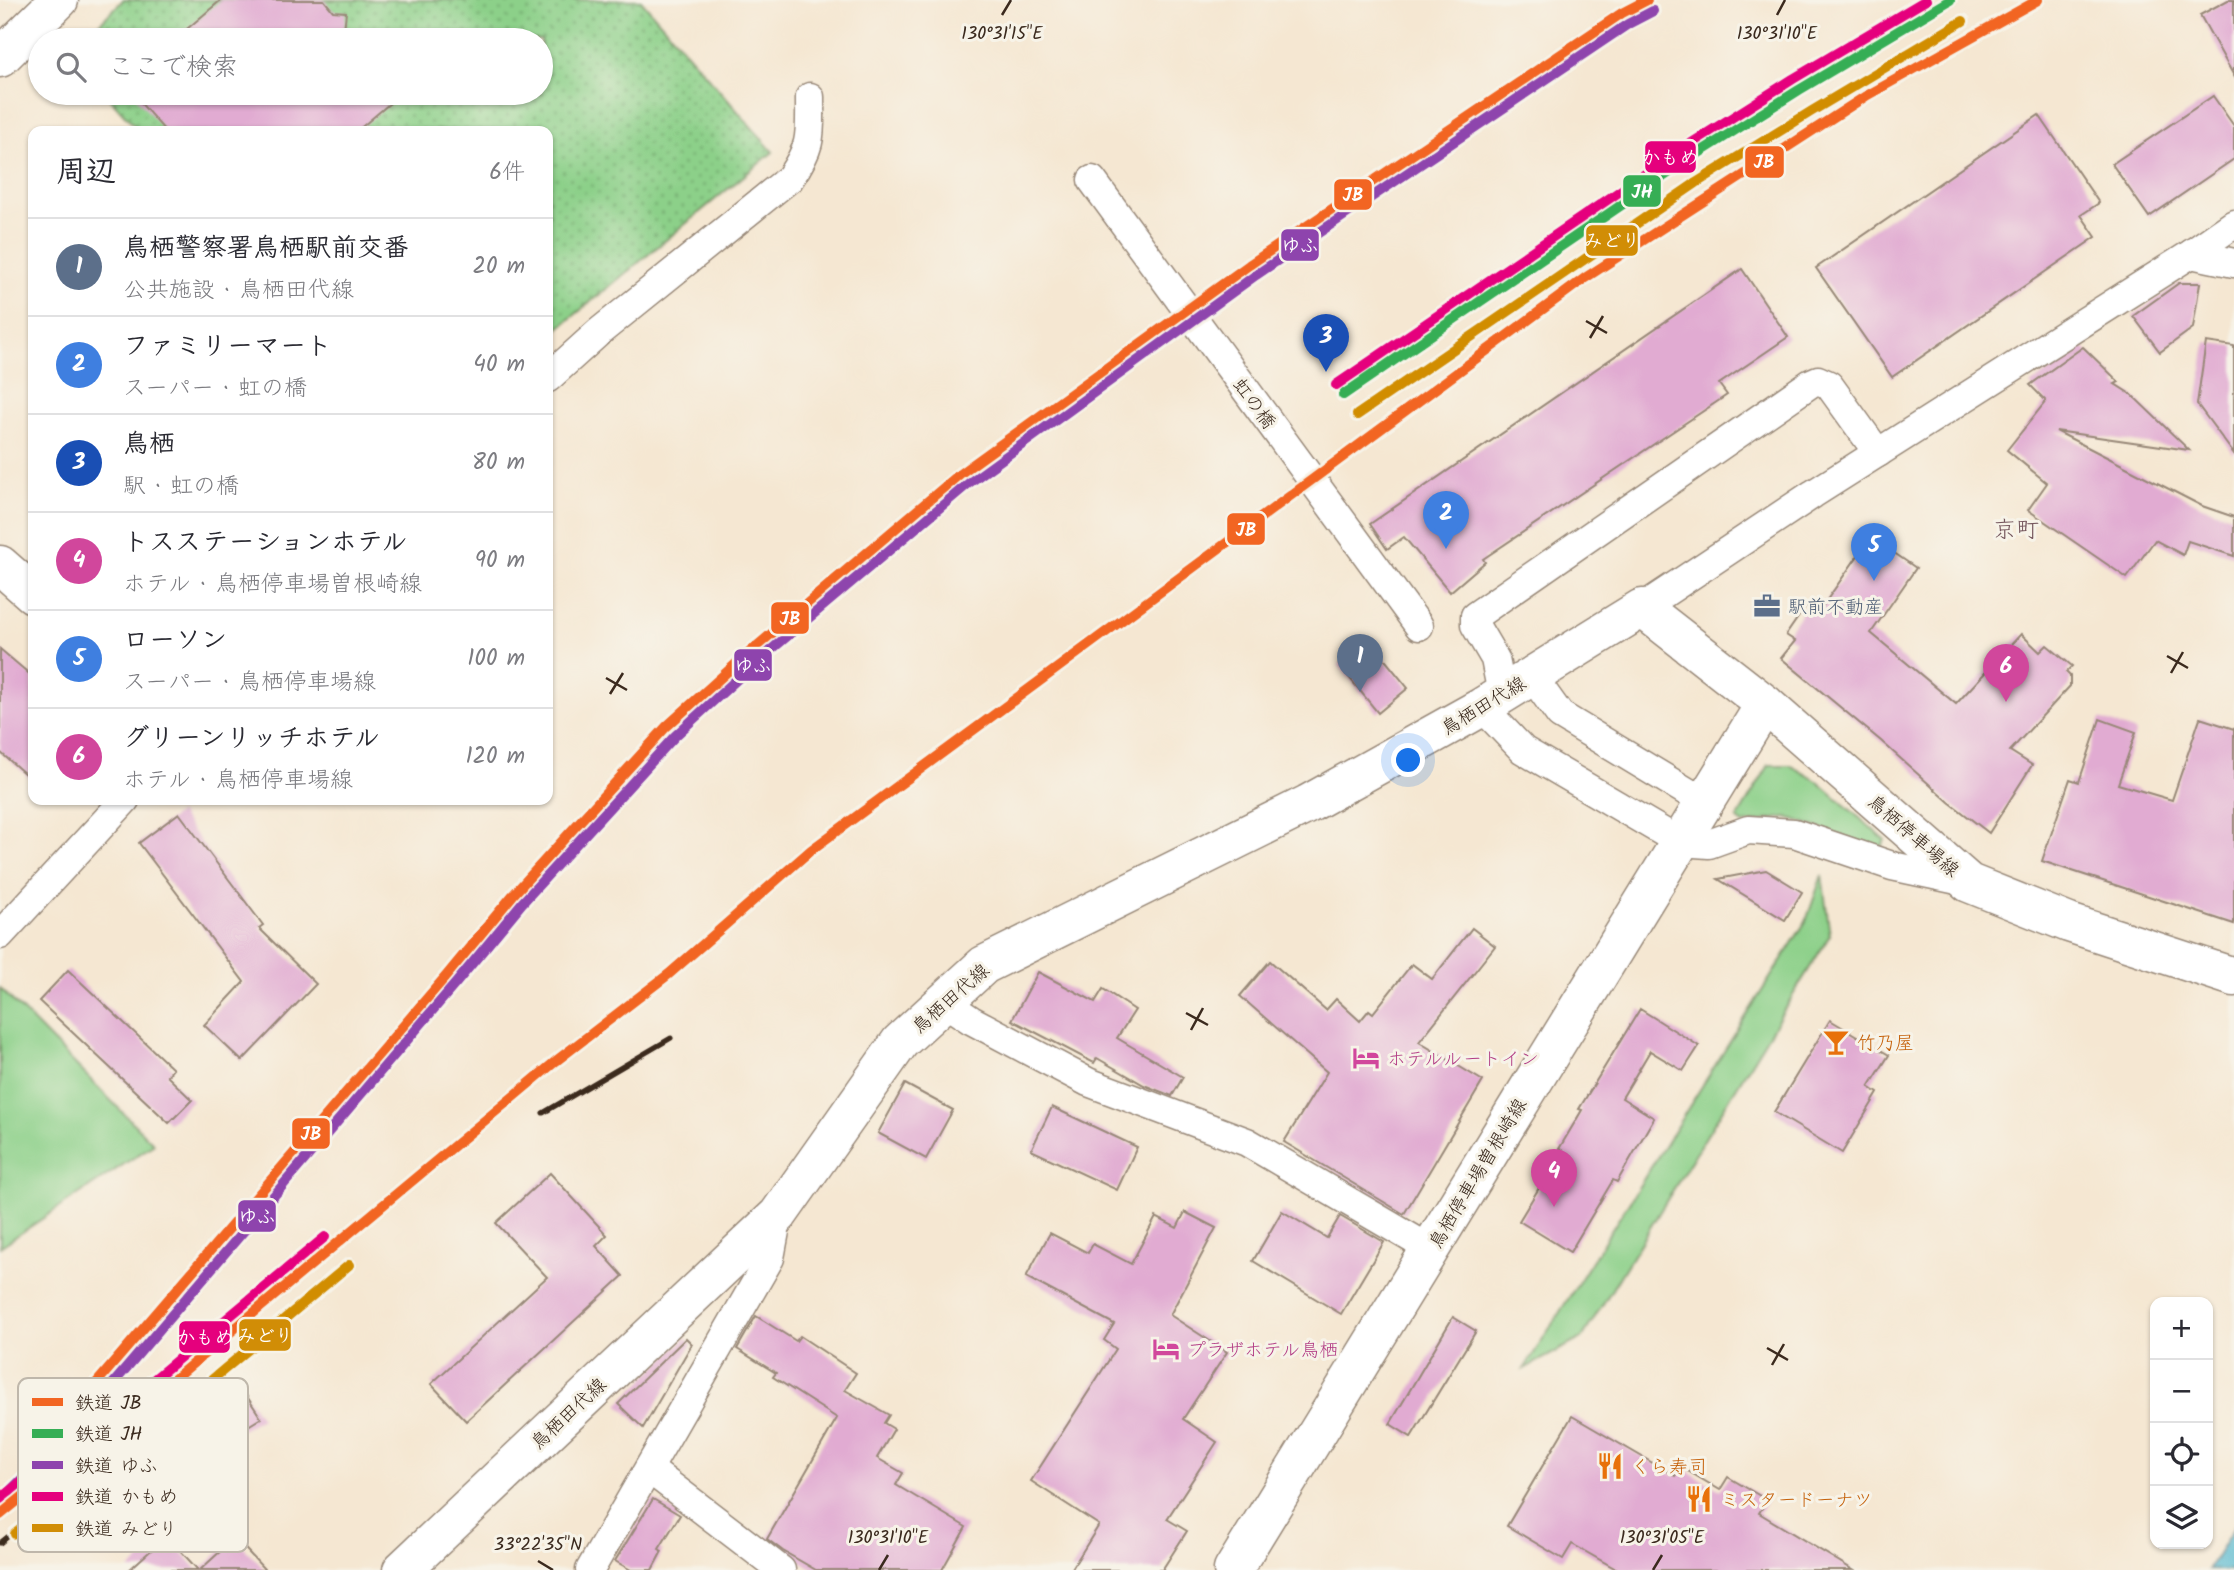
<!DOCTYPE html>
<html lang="ja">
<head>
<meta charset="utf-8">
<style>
	body { margin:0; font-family:Kalam,"Klee One",sans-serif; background:#f7f7f7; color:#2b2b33 }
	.controls { position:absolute; right:21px; bottom:21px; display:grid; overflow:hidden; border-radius:14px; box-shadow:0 2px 5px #0004 }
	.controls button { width:63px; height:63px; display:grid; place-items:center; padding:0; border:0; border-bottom:2px solid #e1e1e2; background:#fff; color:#2b2b33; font:35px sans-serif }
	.you { position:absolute; left:1409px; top:761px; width:24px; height:24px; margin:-18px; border:5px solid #fff; border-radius:50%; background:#1a73e8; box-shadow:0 0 0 10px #1a73e833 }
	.badge { display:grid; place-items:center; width:46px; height:46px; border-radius:50%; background:#1f6fb2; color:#fff; font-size:23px; font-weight:700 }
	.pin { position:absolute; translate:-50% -58px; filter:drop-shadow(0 2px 4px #0008) }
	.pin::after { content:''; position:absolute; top:37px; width:24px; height:21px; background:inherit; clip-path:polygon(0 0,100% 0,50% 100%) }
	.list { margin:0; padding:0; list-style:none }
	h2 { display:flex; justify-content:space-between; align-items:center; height:91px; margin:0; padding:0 28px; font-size:30px }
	h2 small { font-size:23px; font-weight:400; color:#7c7c81 }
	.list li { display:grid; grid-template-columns:46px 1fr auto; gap:21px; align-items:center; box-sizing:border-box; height:98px; padding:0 28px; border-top:2px solid #e1e1e2 }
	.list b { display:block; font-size:26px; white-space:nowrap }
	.list p { margin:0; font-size:23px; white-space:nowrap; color:#7c7c81 }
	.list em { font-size:23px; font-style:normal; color:#7c7c81 }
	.icon { flex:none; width:38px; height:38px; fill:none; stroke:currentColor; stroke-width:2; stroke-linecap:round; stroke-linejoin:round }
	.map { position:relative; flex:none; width:2234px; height:1570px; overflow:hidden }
	.search { position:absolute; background:#fff; box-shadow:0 2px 5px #0004; left:28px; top:28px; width:525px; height:77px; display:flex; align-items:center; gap:18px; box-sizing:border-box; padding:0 24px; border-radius:38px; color:#7c7c81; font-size:26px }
	.panel { position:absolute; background:#fff; box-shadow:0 2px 5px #0004; left:28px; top:126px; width:525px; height:679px; border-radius:14px }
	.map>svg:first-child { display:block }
</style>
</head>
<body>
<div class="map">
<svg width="2234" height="1570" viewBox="0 0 2234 1570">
	<defs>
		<pattern id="park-dots" width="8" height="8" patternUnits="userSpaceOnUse" patternTransform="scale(1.75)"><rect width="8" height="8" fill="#8cd089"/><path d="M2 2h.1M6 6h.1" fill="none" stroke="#74a96f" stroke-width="1.8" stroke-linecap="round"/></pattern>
	</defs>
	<rect width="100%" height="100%" fill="#f7f3e8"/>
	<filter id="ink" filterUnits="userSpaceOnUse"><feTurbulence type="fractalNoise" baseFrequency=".0143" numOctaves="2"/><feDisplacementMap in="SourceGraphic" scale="14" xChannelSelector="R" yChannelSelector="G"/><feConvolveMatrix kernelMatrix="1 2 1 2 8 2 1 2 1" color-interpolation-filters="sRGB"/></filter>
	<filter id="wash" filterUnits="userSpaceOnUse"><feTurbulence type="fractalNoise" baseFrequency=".00686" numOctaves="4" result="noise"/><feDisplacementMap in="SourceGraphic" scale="28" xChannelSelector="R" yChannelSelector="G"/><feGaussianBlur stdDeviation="1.57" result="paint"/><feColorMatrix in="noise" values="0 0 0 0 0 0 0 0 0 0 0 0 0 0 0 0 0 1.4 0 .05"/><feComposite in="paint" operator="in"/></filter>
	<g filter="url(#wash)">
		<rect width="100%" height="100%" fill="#f5e7d2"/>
		<g fill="#8cd089" stroke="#647d54" stroke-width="2">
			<polygon points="1769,765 1790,765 1817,781 1885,840 1880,849 1787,817 1743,824 1737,819"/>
			<polygon points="1822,875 1830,935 1582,1338 1524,1369 1806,921"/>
			<polygon points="0,988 154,1144 0,1247"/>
		</g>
		<polygon fill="url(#park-dots)" stroke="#647d54" stroke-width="2" points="123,0 641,0 773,152 548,337 548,131 139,131 105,93 541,93 541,40 83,40"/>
		<polygon fill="#52b8d0" stroke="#467177" stroke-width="2" points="2234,1527 2234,1570 2208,1570"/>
		<g id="blocks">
			<g fill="#e1abd2">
				<polygon points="221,0 324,0 333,11 346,12 343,40 174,40"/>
				<polygon points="2228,0 2234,0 2234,76 2200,15"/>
				<polygon points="132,93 402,93 357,131 165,131"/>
				<polygon points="2213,96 2234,126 2234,159 2149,217 2112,164"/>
				<polygon points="2039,115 2099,203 2081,215 2096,237 1892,377 1816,268"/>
				<polygon points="1742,269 1788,337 1719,384 1727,395 1483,559 1485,562 1450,592 1404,537 1387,549 1370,524"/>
				<polygon points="2179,283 2200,283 2193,328 2160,352 2133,316"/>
				<polygon points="2206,342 2234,346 2234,454 2197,404"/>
				<polygon points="2083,347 2119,382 2115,384 2132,395 2189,450 2056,431 2202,506 2234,517 2234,556 2188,541 2183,555 2155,540 2127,578 2028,510 2047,483 2007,450 2046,401 2030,385"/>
				<polygon points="1871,537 1916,568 1871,633 1956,704 2021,634 2040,652 2047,645 2072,666 2066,672 2070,676 2070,686 2010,751 2032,765 1989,833 1949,802 1881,741 1781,658 1795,641 1786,635 1806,606 1817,614"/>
				<polygon points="1369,640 1408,688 1378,713 1339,665"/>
				<polygon points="0,649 33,677 33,781 0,752"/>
				<polygon points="2200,718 2234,729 2234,924 2042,861 2070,779 2079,782 2100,719 2136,732 2118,784 2172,800"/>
				<polygon points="179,813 263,925 259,928 316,984 242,1061 204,1025 244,982 139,843"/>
				<polygon points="1766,870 1802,892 1785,920 1718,879"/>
				<polygon points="1472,928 1495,946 1419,1042 1483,1081 1404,1214 1284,1142 1327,1072 1240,996 1270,961 1326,1010 1336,999 1360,1021 1369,1010 1373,1013 1412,964 1432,979"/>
				<polygon points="68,970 173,1069 167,1076 192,1100 169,1123 39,1001"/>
				<polygon points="1038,972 1095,1002 1103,989 1135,1010 1117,1038 1183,1077 1172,1096 1144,1085 1097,1058 1094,1063 1012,1020"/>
				<polygon points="1640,1009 1699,1046 1683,1071 1650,1051 1622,1098 1654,1118 1617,1182 1613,1180 1570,1252 1519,1221 1562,1150 1559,1149 1582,1110 1579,1109"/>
				<polygon points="1830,1020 1889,1055 1869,1087 1878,1093 1842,1153 1774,1112"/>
				<polygon points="905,1084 953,1110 926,1159 878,1133"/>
				<polygon points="1052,1107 1137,1147 1117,1190 1031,1150"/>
				<polygon points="550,1173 607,1235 596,1246 623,1276 466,1421 431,1384 547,1277 496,1223"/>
				<polygon points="1282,1211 1327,1238 1340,1216 1384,1242 1341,1314 1253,1261"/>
				<polygon points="1185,1212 1216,1228 1170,1315 1227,1352 1183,1419 1217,1442 1167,1519 1187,1531 1162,1570 1071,1570 1099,1525 1031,1481 1116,1349 1104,1340 1114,1324 1026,1277 1050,1233 1088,1253 1093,1244 1131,1264 1156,1217 1177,1228"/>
				<polygon points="756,1316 796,1341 800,1336 856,1373 845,1390 889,1415 884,1423 894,1429 877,1458 903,1473 896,1485 966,1527 942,1570 816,1570 783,1551 767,1539 837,1418 773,1377 776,1373 737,1349"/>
				<polygon points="1453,1317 1476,1331 1411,1437 1390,1424"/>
				<polygon points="686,1338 692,1344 643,1428 618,1404"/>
				<polygon points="244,1392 261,1418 195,1459 178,1433"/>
				<polygon points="1572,1416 1675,1476 1681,1467 1720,1490 1728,1477 1767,1500 1759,1513 1853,1570 1618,1570 1572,1544 1563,1559 1507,1526"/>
				<polygon points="653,1499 680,1515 659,1549 662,1551 652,1570 631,1570 615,1561"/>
				<polygon points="167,1536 198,1570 129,1570"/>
				<polygon points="235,1538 265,1570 200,1570"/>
			</g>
		</g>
	</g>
	<g filter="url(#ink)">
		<use href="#blocks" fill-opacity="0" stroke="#988878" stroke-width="2"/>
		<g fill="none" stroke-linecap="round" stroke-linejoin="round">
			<defs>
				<g id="street">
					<polyline points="1092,180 1419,626"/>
					<polyline points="2191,254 2234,263"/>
					<path d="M548 378 599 332 790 178C813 144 810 136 810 97"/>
					<polyline points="1642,608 1813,494 2191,254 2234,224"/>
					<polyline points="1532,676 1560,715 1704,802"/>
					<polyline points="1502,694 1495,659 1475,625 1475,616 1811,383 1818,380 1829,385 1878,453"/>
					<polyline points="1482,707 1523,750 1680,842 1709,844 1748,830 1794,833 1892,866 1967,882"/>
					<polyline points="0,935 125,800"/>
					<polyline points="944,1002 971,1020 1088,1082 1247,1142 1430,1249"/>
					<polyline points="649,1469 781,1570"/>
					<polyline points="590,1570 770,1258 778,1215"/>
				</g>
				<g id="secondary">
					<polyline points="0,58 59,0"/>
					<polyline points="0,565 33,594"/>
					<polyline points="402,1570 778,1215 900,1042 984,965 1308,804 1482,707 1642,608 1765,704 1969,883 2069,923 2234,977"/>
					<polyline points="1233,1570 1765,704"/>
				</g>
			</defs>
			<use href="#street" stroke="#988878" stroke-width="31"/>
			<use href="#secondary" stroke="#988878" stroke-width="41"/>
			<use href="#street" stroke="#fff" stroke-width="28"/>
			<use href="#secondary" stroke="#fff" stroke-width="38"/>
			<g stroke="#3b2a1e" stroke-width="5">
				<polyline points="543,1113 671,1038"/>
				<polyline points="0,1543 84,1476 142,1438"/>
			</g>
			<defs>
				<g id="rail-1">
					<polyline points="81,1401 447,975 513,895 666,727 738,662 961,473 1249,265 1622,13 1647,0"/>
					<polyline points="0,1515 74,1455 149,1400 556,1061 669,974 811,850 1585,278 1866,96 2038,0"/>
				</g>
				<polyline id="rail-2" points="1343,395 1683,163 1799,90 1950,0"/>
				<polyline id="rail-3" points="9,1492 58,1443 111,1386 456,983 522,903 675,736 746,671 969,483 1256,275 1628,24 1653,11"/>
				<g id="rail-4">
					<polyline points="1336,385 1676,153 1793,79 1926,0"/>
					<polyline points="0,1499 67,1445 141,1390 325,1237"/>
				</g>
				<g id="rail-5">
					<polyline points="1357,415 1696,183 1812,111 1963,21"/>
					<polyline points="15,1534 89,1474 165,1419 349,1265"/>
				</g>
			</defs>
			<use href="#rail-1" stroke="#f7f3e8" stroke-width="16"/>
			<use href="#rail-2" stroke="#f7f3e8" stroke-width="16"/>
			<use href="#rail-3" stroke="#f7f3e8" stroke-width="16"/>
			<use href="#rail-4" stroke="#f7f3e8" stroke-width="16"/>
			<use href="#rail-5" stroke="#f7f3e8" stroke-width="16"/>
			<use href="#rail-1" stroke="#f26522" stroke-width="10"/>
			<use href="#rail-2" stroke="#36ae55" stroke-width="10"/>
			<use href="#rail-3" stroke="#8e44ad" stroke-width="10"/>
			<use href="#rail-4" stroke="#e5007d" stroke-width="10"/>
			<use href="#rail-5" stroke="#d18d06" stroke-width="10"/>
		</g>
	</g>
	<path fill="none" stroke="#3b2a1e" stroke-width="2.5" d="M1002 15 1011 0M1777 15 1785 0M1586 321 1607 333M1590 338 1603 316M2167 656 2188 668M2171 673 2183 652M606 678 627 690M610 694 623 673M1186 1013 1208 1025M1191 1030 1203 1008M1767 1348 1788 1360M1772 1365 1784 1344M538 1561 553 1570M879 1570 888 1555M1653 1570 1662 1555"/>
	<defs>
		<symbol id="office-bare" viewBox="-9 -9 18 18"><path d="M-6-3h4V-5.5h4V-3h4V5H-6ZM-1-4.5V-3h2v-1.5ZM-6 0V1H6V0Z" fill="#5c6f8a" stroke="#f7f3e8" stroke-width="2.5" paint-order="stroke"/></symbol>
		<symbol id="bar-bare" viewBox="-9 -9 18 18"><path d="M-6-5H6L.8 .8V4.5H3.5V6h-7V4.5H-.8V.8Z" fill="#e8710a" stroke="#f7f3e8" stroke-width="2.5" paint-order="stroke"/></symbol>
		<symbol id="hotel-bare" viewBox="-9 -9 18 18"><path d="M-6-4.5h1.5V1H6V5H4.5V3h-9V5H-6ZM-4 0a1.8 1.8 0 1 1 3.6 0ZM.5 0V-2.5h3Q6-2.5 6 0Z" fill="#d1479c" stroke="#f7f3e8" stroke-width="2.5" paint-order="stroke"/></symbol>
		<symbol id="restaurant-bare" viewBox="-9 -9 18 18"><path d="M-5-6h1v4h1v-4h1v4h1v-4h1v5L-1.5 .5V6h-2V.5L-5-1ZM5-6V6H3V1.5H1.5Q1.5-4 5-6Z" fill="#e8710a" stroke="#f7f3e8" stroke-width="2.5" paint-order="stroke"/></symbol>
	</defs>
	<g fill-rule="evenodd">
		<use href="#office-bare" x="1748" y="587" width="38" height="38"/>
		<use href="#bar-bare" x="1817" y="1023" width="38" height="38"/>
		<use href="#hotel-bare" x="1347" y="1039" width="38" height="38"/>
		<use href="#hotel-bare" x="1147" y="1330" width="38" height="38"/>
		<use href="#restaurant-bare" x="1591" y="1447" width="38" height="38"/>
		<use href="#restaurant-bare" x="1680" y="1480" width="38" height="38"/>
	</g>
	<g text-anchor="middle" stroke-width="6" stroke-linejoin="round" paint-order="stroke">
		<g font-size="19" fill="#3b2a1e" stroke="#f7f3e8">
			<text transform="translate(1255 403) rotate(54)" y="7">虹の橋</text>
			<text transform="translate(1483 705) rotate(-31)" y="7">鳥栖田代線</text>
			<text transform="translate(1914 835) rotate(41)" y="7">鳥栖停車場線</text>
			<text transform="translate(950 998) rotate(-41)" y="7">鳥栖田代線</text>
			<text transform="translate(1477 1173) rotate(-59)" y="7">鳥栖停車場曽根崎線</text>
			<text transform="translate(568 1413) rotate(-43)" y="7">鳥栖田代線</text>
		</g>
		<g font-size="19" fill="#4e5e75" stroke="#f7f3e8" text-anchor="start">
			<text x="1788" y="613">駅前不動産</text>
		</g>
		<g font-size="19" fill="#c56008" stroke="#f7f3e8" text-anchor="start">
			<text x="1857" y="1049">竹乃屋</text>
			<text x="1631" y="1473">くら寿司</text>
			<text x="1720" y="1506">ミスタードーナツ</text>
		</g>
		<g font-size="19" fill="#b23c85" stroke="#f7f3e8" text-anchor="start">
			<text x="1387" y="1065">ホテルルートイン</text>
			<text x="1187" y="1356">プラザホテル鳥栖</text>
		</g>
		<g font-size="23" fill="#75575d" stroke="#f7f3e8">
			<text x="2016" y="537">京町</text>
		</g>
	</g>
	<rect x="18" y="1378" width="230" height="174" rx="10" fill="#f7f3e8" stroke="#bfb7ab" stroke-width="2"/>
	<rect x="32" y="1398" width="31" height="8" fill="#f26522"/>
	<rect x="32" y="1429" width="31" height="9" fill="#36ae55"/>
	<rect x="32" y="1461" width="31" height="8" fill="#8e44ad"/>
	<rect x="32" y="1492" width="31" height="9" fill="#e5007d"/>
	<rect x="32" y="1524" width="31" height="8" fill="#d18d06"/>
	<g font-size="19" fill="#3b2a1e">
		<text x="75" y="1409">鉄道 JB</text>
		<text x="75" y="1440">鉄道 JH</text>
		<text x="75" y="1472">鉄道 ゆふ</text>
		<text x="75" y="1503">鉄道 かもめ</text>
		<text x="75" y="1535">鉄道 みどり</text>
	</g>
	<g font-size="18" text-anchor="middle" fill="#3b2a1e" stroke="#f7f3e8" stroke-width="6" stroke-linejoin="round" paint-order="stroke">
		<text x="1002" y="39">130°31'15"E</text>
		<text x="1777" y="39">130°31'10"E</text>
		<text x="888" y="1543">130°31'10"E</text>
		<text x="1662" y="1543">130°31'05"E</text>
		<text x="538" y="1550">33°22'35"N</text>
	</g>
	<g stroke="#f7f3e8" stroke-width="2.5">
		<rect x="1644" y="140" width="53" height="34" rx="7" fill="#e5007d"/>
		<rect x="1744" y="145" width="41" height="34" rx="7" fill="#f26522"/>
		<rect x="1622" y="174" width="40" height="34" rx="7" fill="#36ae55"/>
		<rect x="1333" y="178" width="40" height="33" rx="7" fill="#f26522"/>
		<rect x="1585" y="224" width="54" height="33" rx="7" fill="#d18d06"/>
		<rect x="1280" y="228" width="40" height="34" rx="7" fill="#8e44ad"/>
		<rect x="1226" y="512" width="40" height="34" rx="7" fill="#f26522"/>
		<rect x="770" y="601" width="40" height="34" rx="7" fill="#f26522"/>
		<rect x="733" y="648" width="40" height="34" rx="7" fill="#8e44ad"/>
		<rect x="291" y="1117" width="40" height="33" rx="7" fill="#f26522"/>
		<rect x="237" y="1199" width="40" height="34" rx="7" fill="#8e44ad"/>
		<rect x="238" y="1318" width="54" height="34" rx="7" fill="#d18d06"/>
		<rect x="178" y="1320" width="53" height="34" rx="7" fill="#e5007d"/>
	</g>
	<g font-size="19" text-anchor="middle" font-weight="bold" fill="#fff">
		<text x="1670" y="164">かもめ</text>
		<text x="1764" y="168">JB</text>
		<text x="1642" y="198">JH</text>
		<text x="1353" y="201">JB</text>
		<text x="1612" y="247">みどり</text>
		<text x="1300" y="252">ゆふ</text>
		<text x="1246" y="536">JB</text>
		<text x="790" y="625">JB</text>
		<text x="753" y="672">ゆふ</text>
		<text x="311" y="1140">JB</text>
		<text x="257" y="1223">ゆふ</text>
		<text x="265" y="1342">みどり</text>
		<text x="205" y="1344">かもめ</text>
	</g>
</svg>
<div class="controls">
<button>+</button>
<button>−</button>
<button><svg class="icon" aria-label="locate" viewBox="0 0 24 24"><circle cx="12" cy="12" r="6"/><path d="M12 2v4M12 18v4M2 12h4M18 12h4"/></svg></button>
<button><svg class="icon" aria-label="layers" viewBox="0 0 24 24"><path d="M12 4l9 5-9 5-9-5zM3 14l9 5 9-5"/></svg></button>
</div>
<div class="you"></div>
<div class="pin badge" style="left:1360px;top:692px;background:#5c6f8a">1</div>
<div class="pin badge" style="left:1446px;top:549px;background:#3f7fe0">2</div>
<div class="pin badge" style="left:1326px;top:372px;background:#1a4fb4">3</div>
<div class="pin badge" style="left:1554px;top:1207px;background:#d1479c">4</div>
<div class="pin badge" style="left:1874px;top:581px;background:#3f7fe0">5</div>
<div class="pin badge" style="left:2006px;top:702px;background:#d1479c">6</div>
<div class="search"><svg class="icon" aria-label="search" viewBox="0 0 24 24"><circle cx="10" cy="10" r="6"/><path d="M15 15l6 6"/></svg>ここで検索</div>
<section class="panel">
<h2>周辺<small>6件</small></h2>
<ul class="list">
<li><span class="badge" style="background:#5c6f8a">1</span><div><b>鳥栖警察署鳥栖駅前交番</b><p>公共施設 · 鳥栖田代線</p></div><em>20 m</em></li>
<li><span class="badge" style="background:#3f7fe0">2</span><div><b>ファミリーマート</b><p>スーパー · 虹の橋</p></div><em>40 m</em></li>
<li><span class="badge" style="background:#1a4fb4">3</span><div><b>鳥栖</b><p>駅 · 虹の橋</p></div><em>80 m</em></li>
<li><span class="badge" style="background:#d1479c">4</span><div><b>トスステーションホテル</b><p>ホテル · 鳥栖停車場曽根崎線</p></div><em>90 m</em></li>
<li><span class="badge" style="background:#3f7fe0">5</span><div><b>ローソン</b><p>スーパー · 鳥栖停車場線</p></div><em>100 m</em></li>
<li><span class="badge" style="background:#d1479c">6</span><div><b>グリーンリッチホテル</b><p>ホテル · 鳥栖停車場線</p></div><em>120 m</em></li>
</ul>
</section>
</div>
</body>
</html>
